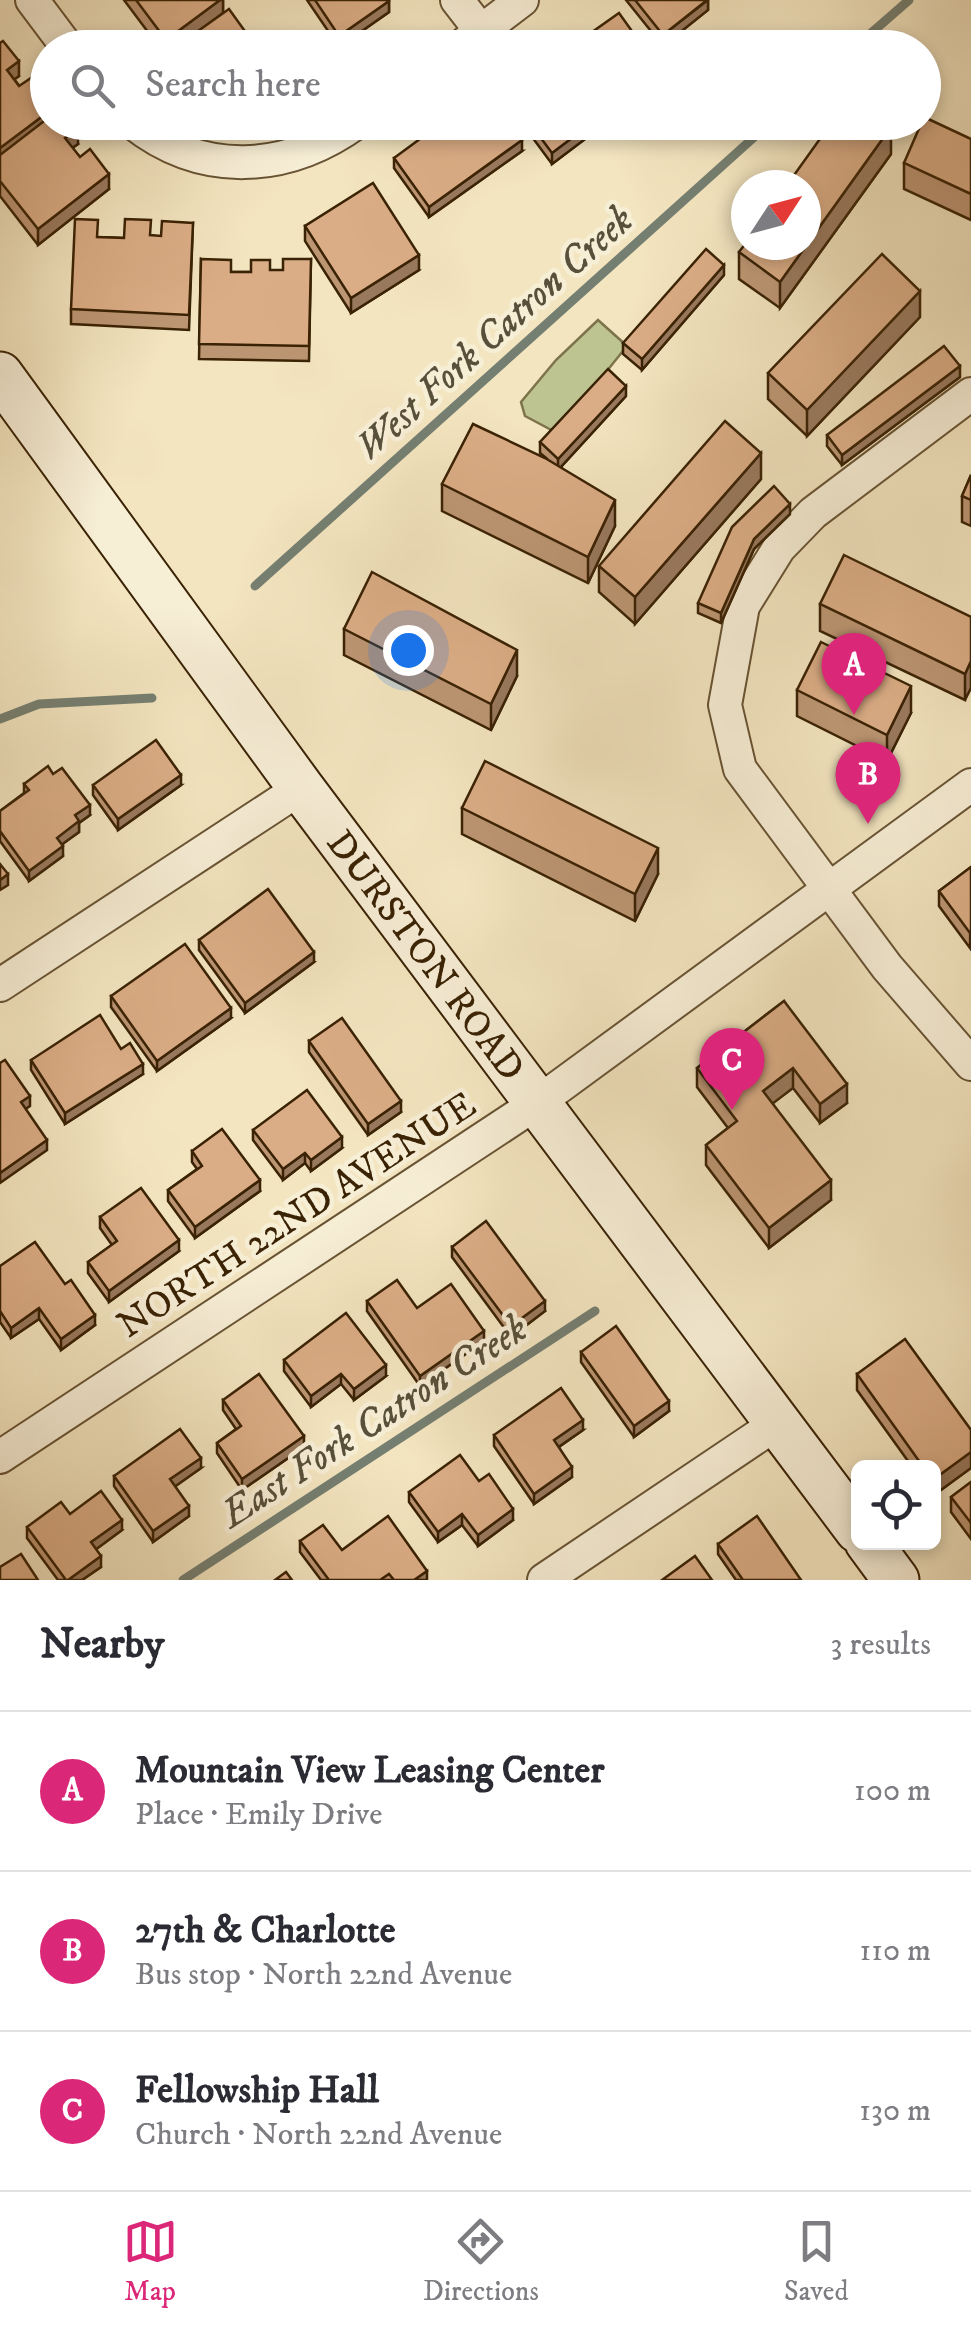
<!DOCTYPE html>
<html lang="en">
<head>
<meta charset="utf-8">
<style>
	body { margin:0; font-family:"IM FELL DW Pica",serif; background:#f2f2f3; color:#2b2b33 }
	.controls { position:absolute; right:30px; bottom:30px; display:grid; overflow:hidden; border-radius:15px; box-shadow:0 5px 15px #0003 }
	.controls button { width:90px; height:90px; display:grid; place-items:center; padding:0; border:0; border-bottom:2px solid #e1e1e2; background:#fff; color:#2b2b33; font:50px sans-serif }
	.compass { position:absolute; left:731px; top:170px; width:90px; height:90px; border-radius:50%; background:#fff; box-shadow:0 5px 15px #0003; rotate:54deg }
	.you { position:absolute; left:408px; top:650px; width:35px; height:35px; margin:-25px; border:8px solid #fff; border-radius:50%; background:#1a73e8; box-shadow:0 0 0 15px #1a73e833 }
	.badge { display:grid; place-items:center; width:65px; height:65px; border-radius:50%; background:#db2777; color:#fff; font-size:32px; font-weight:700 }
	.pin { position:absolute; translate:-50% -82px; filter:drop-shadow(0 2px 5px #0008) }
	.pin::after { content:''; position:absolute; top:52px; width:35px; height:30px; background:inherit; clip-path:polygon(0 0,100% 0,50% 100%) }
	.list { margin:0; padding:0; list-style:none }
	h2 { display:flex; justify-content:space-between; align-items:center; height:130px; margin:0; padding:0 40px; font-size:42px }
	h2 small { font-size:32px; font-weight:400; color:#7c7c81 }
	.list li { display:grid; grid-template-columns:65px 1fr auto; gap:30px; align-items:center; box-sizing:border-box; height:160px; padding:0 40px; border-top:2px solid #e1e1e2 }
	.list b { display:block; font-size:38px; white-space:nowrap }
	.list p { margin:0; font-size:32px; white-space:nowrap; color:#7c7c81 }
	.list em { font-size:32px; font-style:normal; color:#7c7c81 }
	.icon { flex:none; width:55px; height:55px; fill:none; stroke:currentColor; stroke-width:2; stroke-linecap:round; stroke-linejoin:round }
	.map { position:relative; flex:none; width:971px; height:1580px; overflow:hidden }
	.search { position:absolute; background:#fff; box-shadow:0 5px 15px #0003; left:30px; right:30px; top:30px; height:110px; display:flex; align-items:center; gap:25px; box-sizing:border-box; padding:0 35px; border-radius:55px; color:#7c7c81; font-size:38px }
	.sheet { height:610px; background:#fff }
	nav { display:flex; justify-content:space-around; align-items:center; box-sizing:border-box; height:140px; border-top:2px solid #e1e1e2; background:#fff; font-size:28px; color:#7c7c81 }
	nav a { display:grid; justify-items:center; gap:5px }
	nav .on { color:#db2777 }
	.map>svg:first-child { display:block }
</style>
</head>
<body>
<div class="map">
<svg width="971" height="1580" viewBox="0 0 971 1580">
	<rect width="100%" height="100%" fill="#f3e5c0"/>
	<filter id="stains"><feTurbulence type="fractalNoise" baseFrequency=".002" numOctaves="4"/><feColorMatrix values="0 0 0 0 .2 0 0 0 0 .09 0 0 0 0 .02 0 0 0 .5 -.17"/></filter>
	<radialGradient id="worn" r=".72"><stop offset=".6" stop-color="#630" stop-opacity="0"/><stop offset="1" stop-color="#630" stop-opacity=".3"/></radialGradient>
	<polygon fill="#bdc491" stroke="#7c734a" stroke-width="2.5" points="598,320 627,346 557,433 525,416 521,402 556,360"/>
	<g fill="none" stroke-linecap="round" stroke-linejoin="round">
		<g stroke="#757f71" stroke-width="9">
			<polyline points="854,48 909,0"/>
			<polyline points="255,586 771,122"/>
			<polyline points="0,719 39,704 152,698"/>
			<polyline points="183,1580 595,1311"/>
		</g>
		<defs>
			<g id="street">
				<polyline points="32,0 68,48"/>
				<polyline points="457,0 481,31"/>
				<polyline points="459,48 522,0"/>
				<path d="M132 122C202 178 287 173 357 122"/>
				<polyline points="971,394 813,513 779,548 743,606 725,705 740,769 887,967 971,1064"/>
				<polyline points="0,985 301,788"/>
				<polyline points="0,1457 537,1103 971,785"/>
				<polyline points="544,1580 779,1422"/>
			</g>
			<g id="secondary">
				<path id="s1" d="M0 375 301 788 858 1530"/>
				<polyline points="868,1542 896,1580"/>
			</g>
		</defs>
		<use href="#street" stroke="#685333" stroke-width="36"/>
		<use href="#secondary" stroke="#3a2204" stroke-width="49"/>
		<use href="#street" stroke="#f7eed6" stroke-width="32"/>
		<use href="#secondary" stroke="#f7eed6" stroke-width="45"/>
	</g>
	<g fill="#bc9573" stroke="#3a2204" stroke-width="2.5">
		<polygon points="124,0 223,0 223,13 257,48 184,48 184,42 176,48 160,48"/>
		<polygon points="307,0 389,0 389,12 339,47"/>
		<polygon points="626,0 708,0 708,10 663,46"/>
		<polygon points="0,43 19,76 14,79 48,122 78,144 72,148 109,189 38,245 0,196"/>
		<polygon points="521,122 601,122 601,127 552,164"/>
		<polygon points="971,139 971,220 904,189 904,163"/>
		<polygon points="522,151 429,217 394,168 394,158"/>
		<polygon points="891,154 780,308 739,279 739,252"/>
		<polygon points="193,223 189,330 71,324 71,309 98,237 124,238 161,236"/>
		<polygon points="305,226 419,270 351,313 305,241"/>
		<polygon points="201,259 231,272 251,272 283,270 311,259 309,361 199,359"/>
		<polygon points="724,275 642,370 623,354 623,343"/>
		<polygon points="920,317 807,436 768,399 768,373"/>
		<polygon points="960,377 842,465 827,446 827,435"/>
		<polygon points="626,396 561,467 615,526 588,583 442,511 442,484 546,458 540,453 540,442"/>
		<polygon points="971,475 971,526 962,522 962,496"/>
		<polygon points="761,479 635,624 599,592 599,566"/>
		<polygon points="790,514 754,549 721,623 698,613 698,603"/>
		<polygon points="820,604 971,617 965,700 820,631"/>
		<polygon points="344,629 517,676 491,730 344,655"/>
		<polygon points="797,690 911,713 887,761 797,716"/>
		<polygon points="24,784 90,815 79,823 79,832 62,844 63,856 29,881 0,841 0,811 24,793"/>
		<polygon points="93,785 181,785 118,830 93,795"/>
		<polygon points="462,808 658,874 635,921 462,834"/>
		<polygon points="971,867 970,948 939,906 939,891"/>
		<polygon points="199,940 314,962 245,1013 199,950"/>
		<polygon points="111,996 231,1018 157,1071 111,1007"/>
		<polygon points="784,1001 847,1103 820,1123 793,1088 772,1103 831,1200 769,1248 706,1165 706,1145 728,1128 697,1087 697,1068"/>
		<polygon points="309,1041 401,1112 368,1135 309,1052"/>
		<polygon points="121,1049 143,1074 65,1124 31,1070 31,1060"/>
		<polygon points="253,1130 342,1148 311,1171 305,1163 283,1180 253,1140"/>
		<polygon points="192,1151 260,1191 195,1238 168,1201 168,1190 197,1169 192,1162"/>
		<polygon points="100,1217 179,1251 109,1302 88,1273 88,1262 112,1245 100,1228"/>
		<polygon points="452,1247 545,1311 511,1337 452,1257"/>
		<polygon points="0,1266 95,1325 61,1350 39,1319 11,1338 0,1322"/>
		<polygon points="367,1301 417,1308 484,1341 420,1386 367,1311"/>
		<polygon points="581,1352 669,1411 634,1437 581,1362"/>
		<polygon points="284,1360 386,1376 354,1400 341,1384 311,1407 284,1371"/>
		<polygon points="857,1374 971,1430 971,1468 934,1495 934,1468 913,1468 857,1390"/>
		<polygon points="223,1400 304,1447 242,1490 217,1453 217,1443 236,1429 223,1410"/>
		<polygon points="583,1430 559,1447 572,1477 534,1504 494,1446 494,1435"/>
		<polygon points="201,1468 175,1486 189,1516 153,1542 114,1486 114,1476"/>
		<polygon points="479,1481 513,1520 478,1546 462,1525 438,1542 409,1502 409,1492"/>
		<polygon points="971,1482 971,1539 951,1512 951,1497"/>
		<polygon points="70,1514 122,1530 96,1549 101,1567 82,1580 58,1580 27,1538 27,1527"/>
		<polygon points="300,1541 342,1550 427,1580 321,1580 300,1552"/>
		<polygon points="718,1544 801,1580 736,1580 718,1554"/>
	</g>
	<g fill="#99795e" stroke="#3a2204" stroke-width="2.5">
		<polygon points="220,0 223,0 223,13 176,48 166,48 166,40"/>
		<polygon points="708,0 708,10 663,46 663,35"/>
		<polygon points="389,1 389,12 339,47 339,36"/>
		<polygon points="19,61 19,76 7,85 7,70"/>
		<polygon points="48,112 48,122 0,163 0,148"/>
		<polygon points="593,122 601,122 601,127 552,164 552,153"/>
		<polygon points="891,127 891,154 780,308 780,282"/>
		<polygon points="78,128 78,144 65,153 65,138"/>
		<polygon points="522,140 522,151 429,217 429,207"/>
		<polygon points="109,174 109,189 38,245 38,229"/>
		<polygon points="419,255 419,270 351,313 351,298"/>
		<polygon points="724,265 724,275 642,370 642,359"/>
		<polygon points="920,291 920,317 807,436 807,410"/>
		<polygon points="960,366 960,377 842,465 842,455"/>
		<polygon points="626,386 626,396 558,470 558,459"/>
		<polygon points="761,453 761,479 635,624 635,597"/>
		<polygon points="615,500 615,526 588,583 588,557"/>
		<polygon points="790,504 790,514 754,549 721,623 721,613 754,539"/>
		<polygon points="517,650 517,676 491,730 491,704"/>
		<polygon points="971,661 971,688 965,700 965,674"/>
		<polygon points="911,686 911,713 887,761 887,735"/>
		<polygon points="181,775 181,785 118,830 118,819"/>
		<polygon points="90,805 90,815 79,823 79,832 57,848 57,838 75,815"/>
		<polygon points="63,846 63,856 29,881 29,871"/>
		<polygon points="658,848 658,874 635,921 635,894"/>
		<polygon points="8,874 8,885 0,890 0,880"/>
		<polygon points="314,952 314,962 245,1013 245,1003"/>
		<polygon points="231,1008 231,1018 157,1071 157,1061"/>
		<polygon points="143,1064 143,1074 65,1124 65,1113"/>
		<polygon points="793,1068 793,1088 763,1111 763,1091"/>
		<polygon points="847,1084 847,1103 820,1123 820,1104"/>
		<polygon points="30,1096 30,1106 21,1112 21,1102"/>
		<polygon points="401,1101 401,1112 368,1135 368,1124"/>
		<polygon points="342,1137 342,1148 311,1171 311,1160"/>
		<polygon points="47,1140 47,1150 0,1183 0,1173"/>
		<polygon points="305,1153 305,1163 283,1180 283,1169"/>
		<polygon points="260,1180 260,1191 195,1238 195,1227"/>
		<polygon points="831,1180 831,1200 769,1248 769,1228"/>
		<polygon points="179,1240 179,1251 109,1302 109,1291"/>
		<polygon points="545,1301 545,1311 511,1337 511,1326"/>
		<polygon points="39,1308 39,1319 11,1338 11,1328"/>
		<polygon points="95,1315 95,1325 61,1350 61,1339"/>
		<polygon points="484,1331 484,1341 420,1386 420,1376"/>
		<polygon points="386,1365 386,1376 354,1400 354,1389"/>
		<polygon points="341,1374 341,1384 311,1407 311,1396"/>
		<polygon points="669,1401 669,1411 634,1437 634,1426"/>
		<polygon points="583,1420 583,1430 554,1450 554,1440"/>
		<polygon points="304,1436 304,1447 242,1490 242,1479"/>
		<polygon points="971,1452 971,1468 934,1495 934,1479"/>
		<polygon points="201,1458 201,1468 170,1490 170,1479"/>
		<polygon points="572,1467 572,1477 534,1504 534,1494"/>
		<polygon points="189,1506 189,1516 153,1542 153,1531"/>
		<polygon points="513,1509 513,1520 478,1546 478,1535"/>
		<polygon points="462,1514 462,1525 438,1542 438,1532"/>
		<polygon points="122,1520 122,1530 91,1553 91,1542"/>
		<polygon points="101,1556 101,1567 82,1580 68,1580"/>
		<polygon points="427,1571 427,1580 414,1580"/>
	</g>
	<g fill="#dbad86" stroke="#3a2204" stroke-width="2.5">
		<polygon points="136,0 220,0 166,40"/>
		<polygon points="315,0 389,0 389,1 339,36"/>
		<polygon points="635,0 707,0 663,35"/>
		<polygon points="229,9 257,48 189,48 184,41"/>
		<polygon points="619,13 644,48 571,48 571,47"/>
		<polygon points="3,41 19,61 7,70 19,86 31,78 48,99 48,112 0,148 0,43"/>
		<polygon points="924,117 971,139 971,194 904,163"/>
		<polygon points="48,118 48,122 74,122 78,128 65,138 80,157 90,149 109,174 38,229 0,181 0,155"/>
		<polygon points="443,122 509,122 522,140 429,207 394,158"/>
		<polygon points="529,122 593,122 552,153"/>
		<polygon points="832,122 884,122 891,127 780,282 739,252 746,243 746,245 806,245 806,185 787,185"/>
		<polygon points="373,183 419,255 351,298 305,226"/>
		<polygon points="75,219 98,220 97,237 124,238 125,219 151,220 150,235 161,236 162,221 193,223 189,315 71,309"/>
		<polygon points="706,249 724,265 642,359 623,343"/>
		<polygon points="882,254 920,291 807,410 768,373"/>
		<polygon points="201,259 231,260 231,272 251,272 251,260 270,260 270,270 283,270 283,259 311,259 309,346 199,344"/>
		<polygon points="944,346 960,366 842,455 827,435"/>
		<polygon points="608,369 626,386 558,459 540,442"/>
		<polygon points="725,421 761,453 635,597 599,566"/>
		<polygon points="473,424 545,458 615,500 588,557 442,484"/>
		<polygon points="971,475 971,500 962,496"/>
		<polygon points="774,486 790,504 754,539 721,613 698,603 732,527"/>
		<polygon points="844,555 971,617 971,661 965,674 820,604"/>
		<polygon points="372,572 517,650 491,704 344,629"/>
		<polygon points="821,642 911,686 887,735 797,690"/>
		<polygon points="156,740 181,775 118,819 93,785"/>
		<polygon points="485,761 658,848 635,894 462,808"/>
		<polygon points="48,766 53,774 62,768 90,805 75,815 79,821 57,838 63,846 29,871 0,831 0,811 29,790 24,784"/>
		<polygon points="0,864 8,874 0,880"/>
		<polygon points="971,867 971,933 970,933 939,891"/>
		<polygon points="268,889 314,952 245,1003 199,940"/>
		<polygon points="185,944 231,1008 157,1061 111,996"/>
		<polygon points="784,1001 847,1084 820,1104 793,1068 763,1091 831,1180 769,1228 706,1145 737,1121 697,1068"/>
		<polygon points="100,1015 121,1049 130,1043 143,1064 65,1113 31,1060"/>
		<polygon points="342,1018 401,1101 368,1124 309,1041"/>
		<polygon points="5,1060 30,1096 21,1102 47,1140 0,1173 0,1063"/>
		<polygon points="307,1090 342,1137 311,1160 305,1153 283,1169 253,1130"/>
		<polygon points="222,1129 260,1180 195,1227 168,1190 202,1166 192,1151"/>
		<polygon points="141,1188 179,1240 109,1291 88,1262 117,1241 100,1217"/>
		<polygon points="486,1221 545,1301 511,1326 452,1247"/>
		<polygon points="35,1242 65,1284 71,1280 95,1315 61,1339 39,1308 11,1328 0,1311 0,1266"/>
		<polygon points="397,1280 417,1308 451,1284 484,1331 420,1376 367,1301"/>
		<polygon points="346,1313 386,1365 354,1389 341,1374 311,1396 284,1360"/>
		<polygon points="616,1326 669,1401 634,1426 581,1352"/>
		<polygon points="905,1339 971,1430 971,1452 934,1479 934,1468 924,1468 857,1374"/>
		<polygon points="259,1374 304,1436 242,1479 217,1443 241,1426 223,1400"/>
		<polygon points="561,1388 583,1420 554,1440 572,1467 534,1494 494,1435"/>
		<polygon points="180,1429 201,1458 170,1479 189,1506 153,1531 114,1476"/>
		<polygon points="460,1455 479,1481 489,1474 513,1509 478,1535 462,1514 438,1532 409,1492"/>
		<polygon points="971,1482 971,1523 951,1497"/>
		<polygon points="101,1491 122,1520 91,1542 101,1556 68,1580 66,1580 27,1527 61,1502 70,1514"/>
		<polygon points="388,1516 427,1571 414,1580 394,1580 389,1574 380,1580 329,1580 300,1541 323,1525 342,1550"/>
		<polygon points="757,1516 801,1580 743,1580 718,1544"/>
		<polygon points="21,1554 38,1580 0,1580 0,1567"/>
		<polygon points="695,1556 712,1580 662,1580"/>
		<polygon points="286,1572 292,1580 275,1580"/>
	</g>
	<g text-anchor="middle" stroke-width="9" stroke-linejoin="round" paint-order="stroke">
		<g font-size="38" fill="#3a2204" stroke="#f7eed6">
			<text dy="13" stroke="none"><textPath href="#s1" startOffset="720">DURSTON ROAD</textPath></text>
			<text transform="translate(296 1214) rotate(-33)" y="13">NORTH 22ND AVENUE</text>
		</g>
		<g font-size="40" font-style="italic" fill="#58503b" stroke="#f7eed6">
			<text transform="translate(493 332) rotate(-42)" y="14">West Fork Catron Creek</text>
			<text transform="translate(373 1420) rotate(-33)" y="14">East Fork Catron Creek</text>
		</g>
	</g>
	<rect width="100%" height="100%" filter="url(#stains)"/>
	<rect width="100%" height="100%" fill="url(#worn)"/>
</svg>
<div class="controls">
<button><svg class="icon" aria-label="locate" viewBox="0 0 24 24"><circle cx="12" cy="12" r="6"/><path d="M12 2v4M12 18v4M2 12h4M18 12h4"/></svg></button>
</div>
<svg class="compass" viewBox="-18 -18 36 36"><path d="M0-13l5 13h-10z" fill="#e53935"/><path d="M0 13l5-13h-10z" fill="#7c7c81"/></svg>
<div class="you"></div>
<div class="pin badge" style="left:854px;top:715px">A</div>
<div class="pin badge" style="left:868px;top:824px">B</div>
<div class="pin badge" style="left:732px;top:1110px">C</div>
<div class="search"><svg class="icon" aria-label="search" viewBox="0 0 24 24"><circle cx="10" cy="10" r="6"/><path d="M15 15l6 6"/></svg>Search here</div>
</div>
<section class="sheet">
<h2>Nearby<small>3 results</small></h2>
<ul class="list">
<li><span class="badge">A</span><div><b>Mountain View Leasing Center</b><p>Place · Emily Drive</p></div><em>100 m</em></li>
<li><span class="badge">B</span><div><b>27th &amp; Charlotte</b><p>Bus stop · North 22nd Avenue</p></div><em>110 m</em></li>
<li><span class="badge">C</span><div><b>Fellowship Hall</b><p>Church · North 22nd Avenue</p></div><em>130 m</em></li>
</ul>
</section>
<nav>
<a class="on"><svg class="icon" aria-label="map" viewBox="0 0 24 24"><path d="M3 6l6-2 6 2 6-2v14l-6 2-6-2-6 2zM9 4v14M15 6v14"/></svg>Map</a>
<a><svg class="icon" aria-label="directions" viewBox="0 0 24 24"><path d="M12 3l9 9-9 9-9-9zM9 14v-3h6M13 9l2 2-2 2"/></svg>Directions</a>
<a><svg class="icon" aria-label="saved" viewBox="0 0 24 24"><path d="M7 4h10v16l-5-4-5 4z"/></svg>Saved</a>
</nav>
</body>
</html>
